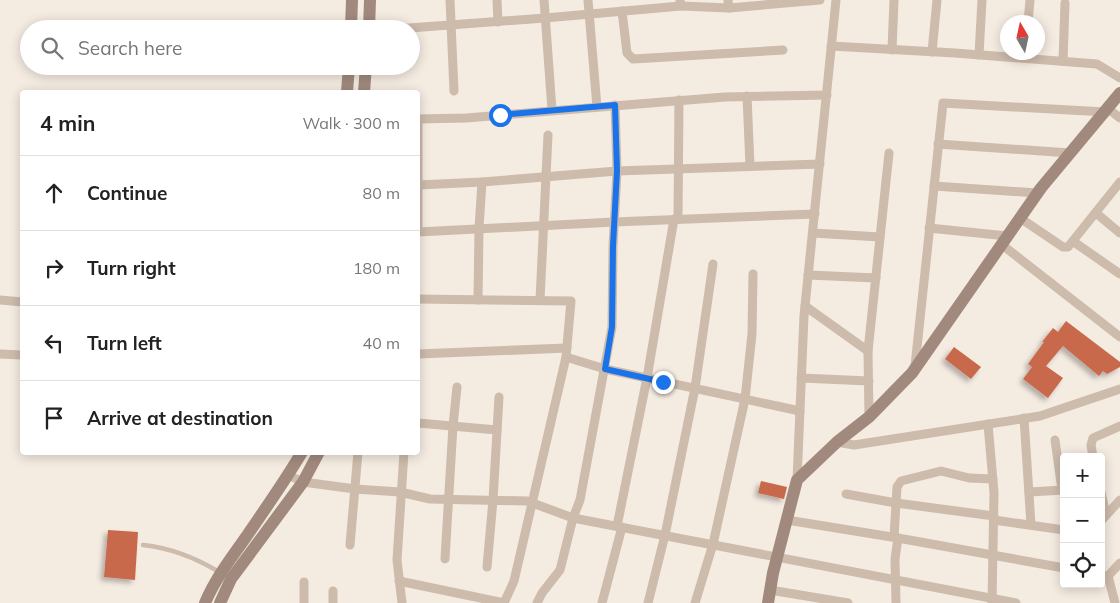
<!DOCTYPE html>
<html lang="en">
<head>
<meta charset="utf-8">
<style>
	body { margin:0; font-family:Mulish,sans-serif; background:#f2f2f2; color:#222 }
	.controls { position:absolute; right:15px; bottom:15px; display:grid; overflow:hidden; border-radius:5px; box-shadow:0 2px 12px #0003 }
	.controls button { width:45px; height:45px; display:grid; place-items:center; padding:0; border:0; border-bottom:1px solid #e0e0e0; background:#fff; color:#222; font:25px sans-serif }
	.compass { position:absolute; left:1000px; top:15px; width:45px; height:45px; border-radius:50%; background:#fff; box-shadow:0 2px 12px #0003; rotate:351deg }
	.stop { position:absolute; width:15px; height:15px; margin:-11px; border:4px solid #1a73e8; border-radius:50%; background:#fff }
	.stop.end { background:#1a73e8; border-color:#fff; box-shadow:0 1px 5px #0008 }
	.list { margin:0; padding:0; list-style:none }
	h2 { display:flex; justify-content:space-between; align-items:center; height:65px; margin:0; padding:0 20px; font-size:21px }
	h2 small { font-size:16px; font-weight:400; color:#767676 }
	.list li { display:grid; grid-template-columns:32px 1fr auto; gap:15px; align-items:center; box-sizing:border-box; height:75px; padding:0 20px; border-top:1px solid #e0e0e0 }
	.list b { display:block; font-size:19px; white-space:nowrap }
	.list em { font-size:16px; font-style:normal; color:#767676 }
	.icon { flex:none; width:28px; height:28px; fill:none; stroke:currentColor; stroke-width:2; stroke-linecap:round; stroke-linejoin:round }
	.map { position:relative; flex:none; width:1120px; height:603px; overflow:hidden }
	.search { position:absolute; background:#fff; box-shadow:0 2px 12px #0003; left:20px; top:20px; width:400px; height:55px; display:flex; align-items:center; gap:12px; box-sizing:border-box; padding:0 18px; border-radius:28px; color:#767676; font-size:19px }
	.panel { position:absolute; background:#fff; box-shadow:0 2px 12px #0003; left:20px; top:90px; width:400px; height:365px; border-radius:5px }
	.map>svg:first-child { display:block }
</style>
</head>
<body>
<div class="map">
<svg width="1120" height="603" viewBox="0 0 1120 603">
	<defs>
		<filter id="shadow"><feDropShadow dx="-3.5" dy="3.5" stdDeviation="2.5" flood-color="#0004"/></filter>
	</defs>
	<rect width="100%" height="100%" fill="#f4ebe1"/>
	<g fill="#c8694b" filter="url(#shadow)">
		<polygon points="1066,321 1120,362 1120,367 1107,374 1103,371 1099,376 1063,346 1046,366 1063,378 1048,398 1023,379 1032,367 1028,364 1044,342 1042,342 1053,328 1058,332"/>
		<polygon points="954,347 981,367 971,379 945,359"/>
		<polygon points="761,481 787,487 784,499 758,493"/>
		<polygon points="108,530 138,532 135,580 104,577"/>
	</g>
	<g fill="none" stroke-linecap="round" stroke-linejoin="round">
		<path stroke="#cdbbac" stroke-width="4.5" d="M143 545C171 548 196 558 219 572"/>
		<g stroke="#cdbbac" stroke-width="9">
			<polyline points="450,0 454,91"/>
			<polyline points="497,0 498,22"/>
			<polyline points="544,0 552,110"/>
			<polyline points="588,0 597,107"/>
			<polyline points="681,6 729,8 728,0"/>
			<polyline points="729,8 820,0"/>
			<polyline points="622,11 627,53 633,59 783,50"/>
			<polyline points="1028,22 1030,0"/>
			<polyline points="396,29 545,18 681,6 680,0"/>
			<polyline points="831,46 955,53 1097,64 1120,78"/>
			<polyline points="892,50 894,0"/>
			<polyline points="932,52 937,0"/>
			<polyline points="979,55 982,0"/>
			<polyline points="1063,61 1065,3"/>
			<polyline points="747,96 750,166"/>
			<polyline points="1107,108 1120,118"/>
			<polyline points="418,119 466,118 725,97 827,95"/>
			<polyline points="938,144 1070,153"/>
			<polyline points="418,185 482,182 617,171 820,164"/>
			<polyline points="934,186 1037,193"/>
			<polyline points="1096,213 1120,233"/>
			<polyline points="1020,218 1063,247 1068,247 1120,182"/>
			<polyline points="678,219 679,100"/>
			<polyline points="929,228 1007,236"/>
			<polyline points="418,232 614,222 815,214"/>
			<polyline points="418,232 418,119"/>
			<polyline points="813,233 880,237"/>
			<polyline points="1074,242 1120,274"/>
			<polyline points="1001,244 1120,337"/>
			<polyline points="808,275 876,278"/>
			<polyline points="418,299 571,301 566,357 605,369 800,411"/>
			<polyline points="0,300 22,302"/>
			<polyline points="478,300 479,228 482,182"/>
			<polyline points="540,300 548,135"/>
			<polyline points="805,306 868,351 889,153"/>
			<polyline points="868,351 869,417"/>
			<polyline points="0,354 22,355"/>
			<polyline points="418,354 567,348"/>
			<polyline points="915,366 943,103 1105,112"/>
			<polyline points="801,378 869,381"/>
			<polyline points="1024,418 1031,525"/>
			<polyline points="418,423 497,430"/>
			<polyline points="988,424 994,493 992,603"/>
			<polyline points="1055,440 1062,490"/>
			<polyline points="837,442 854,445 1040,416 1120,389"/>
			<polyline points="1093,457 1091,445 1093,438 1120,426"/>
			<polyline points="288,475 303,482 355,489 400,492 430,499 527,501 573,518 580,500 612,327 613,246 617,171 615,105"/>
			<polyline points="797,480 804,316 836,0"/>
			<polyline points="1029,492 1064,490"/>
			<polyline points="1101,492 1106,515"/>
			<polyline points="846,494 896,503 994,516"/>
			<polyline points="787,520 898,538"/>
			<polyline points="994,520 1064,530"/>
			<polyline points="1101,521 1120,500"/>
			<polyline points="617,526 647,378 674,219"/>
			<polyline points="894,537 897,487 901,481 941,471 969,478 993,479"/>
			<polyline points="350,545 358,452"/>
			<polyline points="445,559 453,426 457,387"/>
			<polyline points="487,567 493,500 499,397"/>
			<polyline points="1101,575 1108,576 1115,603"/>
			<polyline points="1108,576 1120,563"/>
			<polyline points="399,581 504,603"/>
			<polyline points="770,590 848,603"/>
			<polyline points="333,591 333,603"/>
			<polyline points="304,603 304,582"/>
			<polyline points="402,603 397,560 404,452"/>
			<polyline points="504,603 514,581 566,357"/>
			<polyline points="537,603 542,593 560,570 573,518 1016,603"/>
			<polyline points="602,603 622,527"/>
			<polyline points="648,603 665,535 695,388 713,264"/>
			<polyline points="695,603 713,544 745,399 752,334 753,274"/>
			<polyline points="896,603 895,559 898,538 1064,568"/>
		</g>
		<g stroke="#a18a7d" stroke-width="12">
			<polyline points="351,29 352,0"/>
			<polyline points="369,29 370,0"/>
			<polyline points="347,92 349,66"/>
			<polyline points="364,92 366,66"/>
			<path d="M205 603C215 579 231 558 246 537 265 509 285 481 302 452"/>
			<polyline points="220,603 231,579 303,482 319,452"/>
			<polyline points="768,603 773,573 797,480 837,442 869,417 912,373 1041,188 1120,93"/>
		</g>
	</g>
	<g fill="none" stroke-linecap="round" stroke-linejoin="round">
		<polyline stroke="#1a73e8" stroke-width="6" points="500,115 615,105 617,171 613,246 612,327 605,369 663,382"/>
	</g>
</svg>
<div class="controls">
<button>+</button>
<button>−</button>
<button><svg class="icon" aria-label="locate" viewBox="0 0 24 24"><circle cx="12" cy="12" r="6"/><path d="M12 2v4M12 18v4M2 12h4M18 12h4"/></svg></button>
</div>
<svg class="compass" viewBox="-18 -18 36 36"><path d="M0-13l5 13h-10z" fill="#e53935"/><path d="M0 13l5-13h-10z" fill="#767676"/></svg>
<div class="stop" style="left:500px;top:115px"></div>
<div class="stop end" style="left:663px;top:382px"></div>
<div class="search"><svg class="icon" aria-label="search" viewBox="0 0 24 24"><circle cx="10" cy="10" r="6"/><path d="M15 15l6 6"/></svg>Search here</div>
<section class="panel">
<h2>4 min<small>Walk · 300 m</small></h2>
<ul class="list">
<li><svg class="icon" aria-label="ahead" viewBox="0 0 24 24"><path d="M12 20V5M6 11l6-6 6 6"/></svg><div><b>Continue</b></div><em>80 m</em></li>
<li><svg class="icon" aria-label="right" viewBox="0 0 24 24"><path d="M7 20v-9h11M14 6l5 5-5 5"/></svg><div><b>Turn right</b></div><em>180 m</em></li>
<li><svg class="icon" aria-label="left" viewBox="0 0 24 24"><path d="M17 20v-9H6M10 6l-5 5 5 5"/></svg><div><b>Turn left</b></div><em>40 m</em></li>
<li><svg class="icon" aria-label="arrive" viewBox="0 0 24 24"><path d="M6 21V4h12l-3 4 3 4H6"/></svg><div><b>Arrive at destination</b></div></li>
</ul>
</section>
</div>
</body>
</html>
